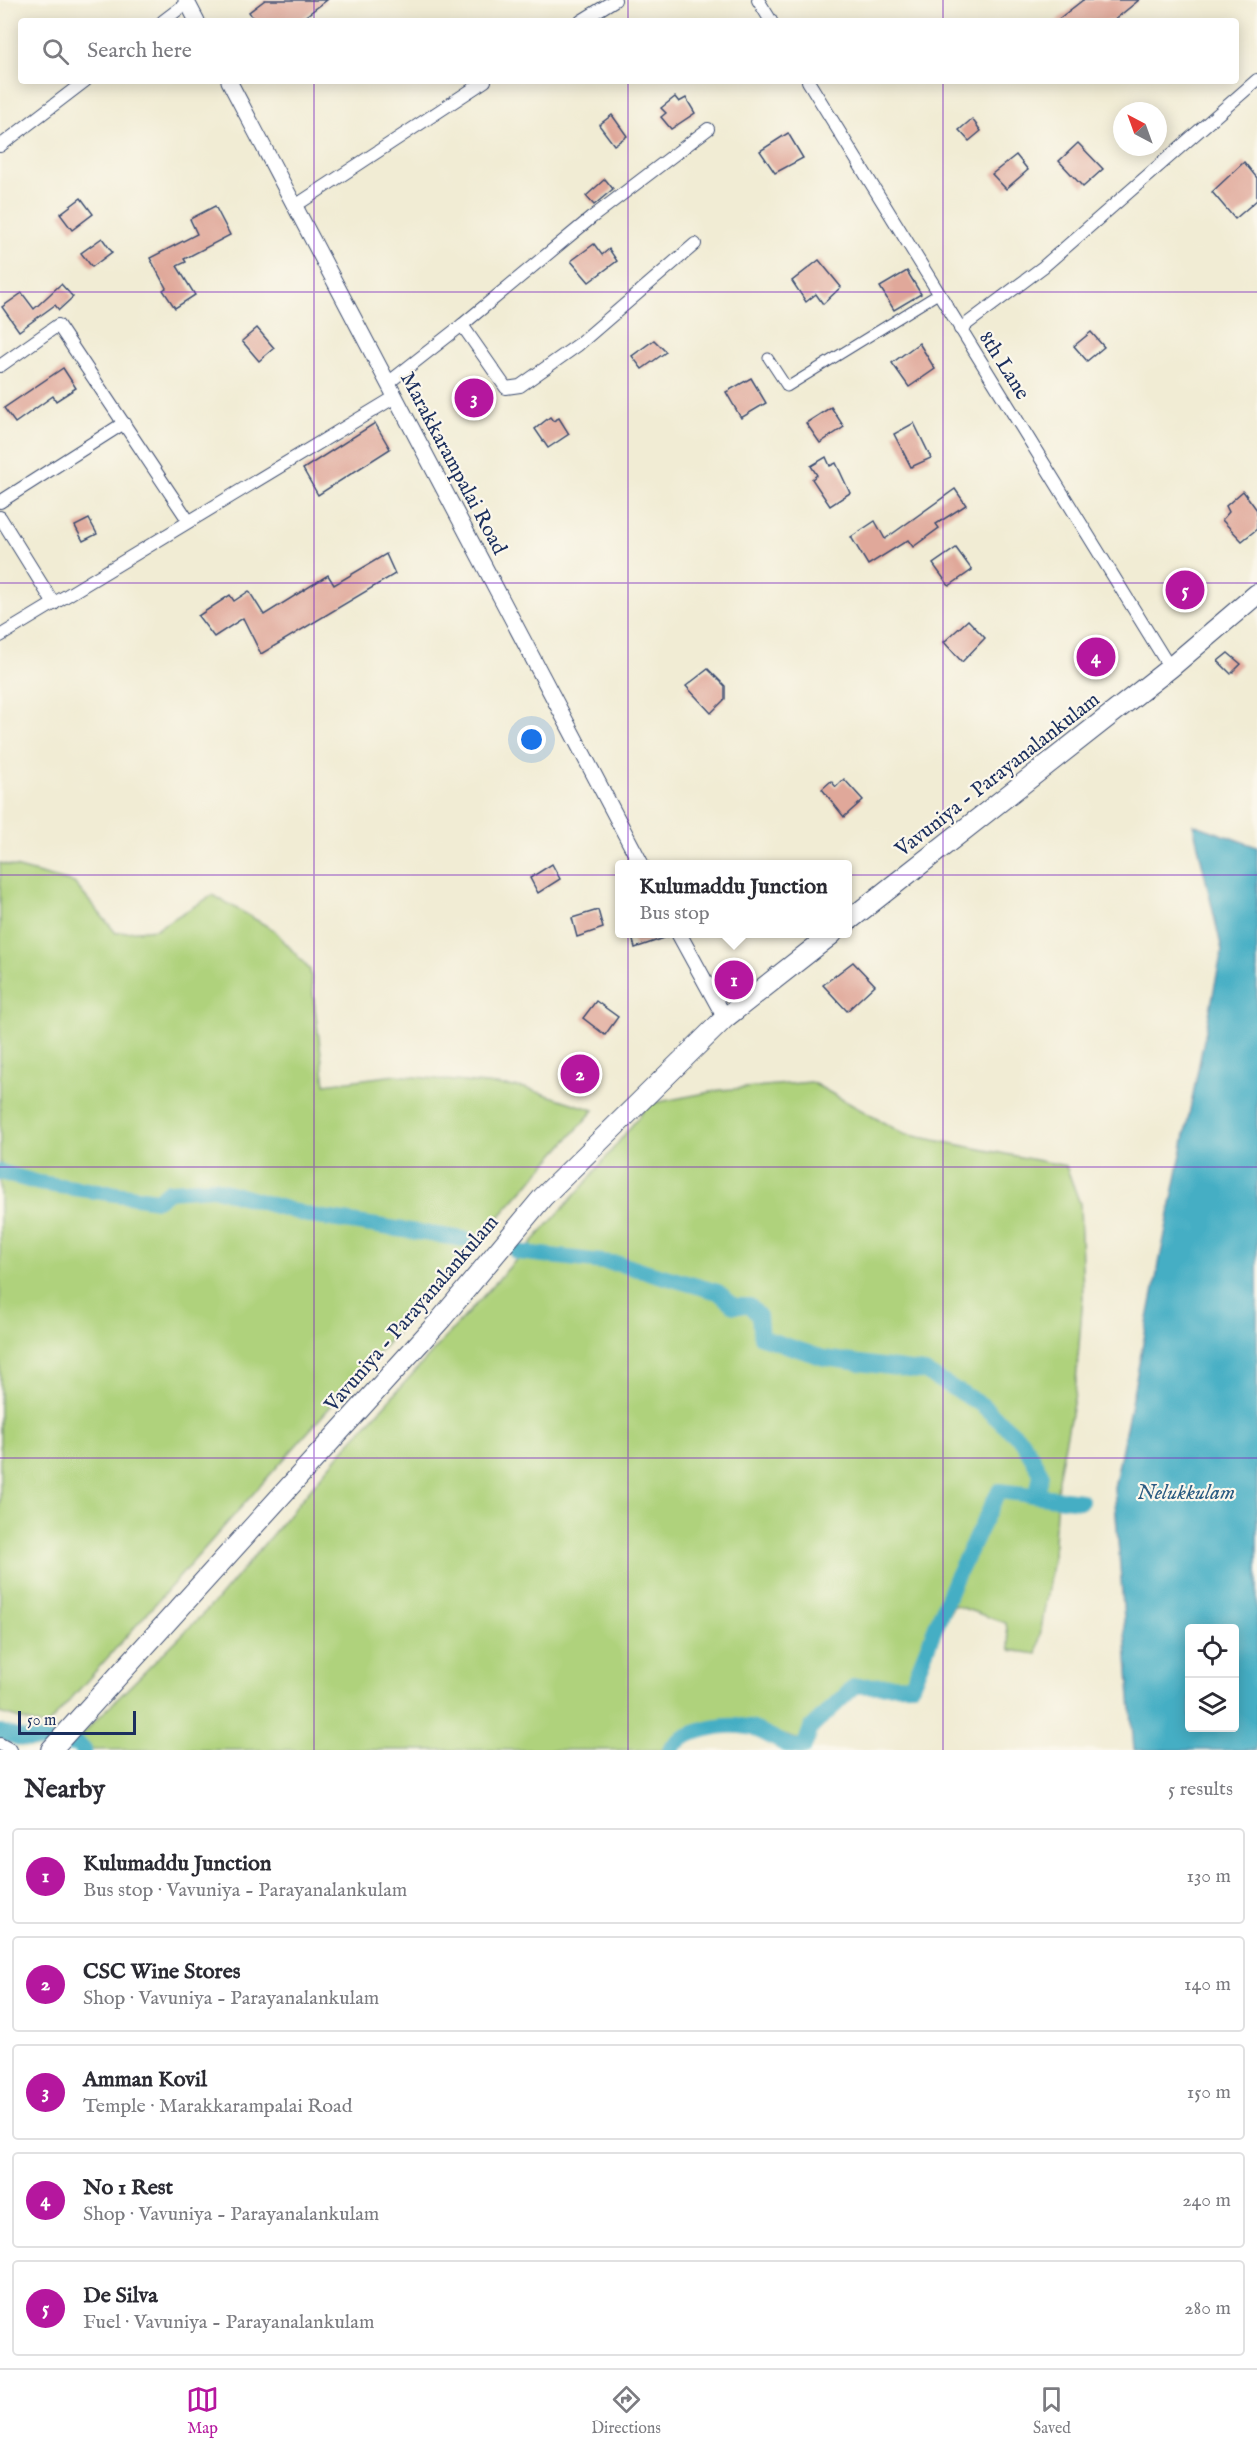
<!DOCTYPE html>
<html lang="en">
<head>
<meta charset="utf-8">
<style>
	body { margin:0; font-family:"IM FELL English",serif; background:#f2f2f3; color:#2b2b33 }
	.controls { position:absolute; right:18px; bottom:18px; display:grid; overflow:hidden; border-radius:6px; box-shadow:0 3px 15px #0003 }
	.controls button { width:54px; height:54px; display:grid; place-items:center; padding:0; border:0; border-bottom:2px solid #e1e1e2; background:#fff; color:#2b2b33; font:30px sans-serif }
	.compass { position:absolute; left:1113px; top:102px; width:54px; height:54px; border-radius:50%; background:#fff; box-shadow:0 3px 15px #0003; rotate:319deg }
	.scale { position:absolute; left:18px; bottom:15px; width:118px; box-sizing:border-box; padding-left:6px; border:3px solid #1b2f5e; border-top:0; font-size:16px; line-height:21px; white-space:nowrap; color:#1b2f5e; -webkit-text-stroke:4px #fbf7ec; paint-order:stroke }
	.you { position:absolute; left:532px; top:740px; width:21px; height:21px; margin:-15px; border:4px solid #fff; border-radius:50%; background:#1a73e8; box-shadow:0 0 0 9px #1a73e833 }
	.badge { display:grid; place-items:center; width:39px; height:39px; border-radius:50%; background:#b5179e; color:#fff; font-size:20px; font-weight:700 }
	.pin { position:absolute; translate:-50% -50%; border:3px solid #fff; box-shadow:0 2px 6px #0006 }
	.popup { position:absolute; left:615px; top:860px; width:237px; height:78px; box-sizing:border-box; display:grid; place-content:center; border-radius:6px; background:#fff; filter:drop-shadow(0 2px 4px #0005); font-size:20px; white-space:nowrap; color:#7c7c81 }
	.popup b { font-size:22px; color:#2b2b33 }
	.popup::after { content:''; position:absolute; left:50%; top:100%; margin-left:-12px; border:12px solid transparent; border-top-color:#fff }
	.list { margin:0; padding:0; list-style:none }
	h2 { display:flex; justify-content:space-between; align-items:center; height:78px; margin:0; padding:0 24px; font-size:26px }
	h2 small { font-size:20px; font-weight:400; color:#7c7c81 }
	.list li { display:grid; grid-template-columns:39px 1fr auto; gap:18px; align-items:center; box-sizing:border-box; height:96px; margin:0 12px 12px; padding:0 12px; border:2px solid #e1e1e2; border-radius:6px }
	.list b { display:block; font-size:22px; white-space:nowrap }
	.list p { margin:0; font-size:20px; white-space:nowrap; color:#7c7c81 }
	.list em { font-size:20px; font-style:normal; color:#7c7c81 }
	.icon { flex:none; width:33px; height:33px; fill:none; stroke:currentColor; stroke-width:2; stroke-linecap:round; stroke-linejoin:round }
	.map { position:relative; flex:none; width:1257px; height:1750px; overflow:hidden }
	.search { position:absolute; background:#fff; box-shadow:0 3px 15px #0003; left:18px; right:18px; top:18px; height:66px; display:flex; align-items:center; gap:15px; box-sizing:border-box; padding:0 21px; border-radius:6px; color:#7c7c81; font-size:22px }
	.sheet { height:618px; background:#fff }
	nav { display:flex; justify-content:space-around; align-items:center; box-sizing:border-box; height:84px; border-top:2px solid #e1e1e2; background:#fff; font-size:16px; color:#7c7c81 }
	nav a { display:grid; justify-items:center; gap:3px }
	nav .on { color:#b5179e }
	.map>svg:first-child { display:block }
</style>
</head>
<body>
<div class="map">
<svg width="1257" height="1750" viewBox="0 0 1257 1750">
	<rect width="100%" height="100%" fill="#fbf7ec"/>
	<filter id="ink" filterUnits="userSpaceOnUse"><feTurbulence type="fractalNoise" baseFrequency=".0167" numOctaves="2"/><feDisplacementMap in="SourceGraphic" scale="12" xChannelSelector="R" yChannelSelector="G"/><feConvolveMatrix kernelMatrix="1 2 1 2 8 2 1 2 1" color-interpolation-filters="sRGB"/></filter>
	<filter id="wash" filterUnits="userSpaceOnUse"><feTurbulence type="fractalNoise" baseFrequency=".008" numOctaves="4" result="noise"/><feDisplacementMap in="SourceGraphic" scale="24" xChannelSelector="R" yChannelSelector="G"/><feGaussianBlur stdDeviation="1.35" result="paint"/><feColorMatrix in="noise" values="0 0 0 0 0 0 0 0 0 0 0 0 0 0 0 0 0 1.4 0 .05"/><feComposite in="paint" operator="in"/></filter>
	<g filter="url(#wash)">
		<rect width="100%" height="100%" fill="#f1ecd4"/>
		<g fill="#afd27b" stroke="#65806c" stroke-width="1.5">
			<polygon points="0,863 74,883 116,933 156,929 213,895 274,930 310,970 325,1084 396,1075 525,1088 594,1110 46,1727 0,1713"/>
			<path d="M811 1082 904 1134 1066 1166 1080 1204 1083 1297 1075 1394 1058 1479 1053 1558 1037 1654 1010 1650 1006 1623 954 1605 909 1681 851 1683 814 1717 800 1740C762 1728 723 1714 684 1733 675 1738 668 1740 662 1750H92L78 1738 217 1600 339 1455 584 1185 649 1104 721 1090Z"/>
		</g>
		<path fill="#45aec4" stroke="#306e91" stroke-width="1.5" fill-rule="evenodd" d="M1193 824 1257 847V1750H1134L1114 1488 1222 950ZM1190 1628H1234V1728H1190Z"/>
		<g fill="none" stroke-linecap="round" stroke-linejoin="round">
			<g stroke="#45aec4" stroke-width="16">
				<polyline points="0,1172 39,1183 157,1200 169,1191 213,1188 311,1216 470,1240"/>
				<polyline points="517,1252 620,1264 718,1292 734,1306 750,1306 759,1316 761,1337 824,1358 925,1372 982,1405 1023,1442 1041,1473 1037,1495"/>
				<polyline points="0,1732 23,1739 78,1744 84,1750"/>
				<path d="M670 1750C683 1730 725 1723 747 1727 768 1731 782 1748 804 1747L811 1728 855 1686 912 1685 955 1579 999 1491 1081 1501"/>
			</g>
		</g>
		<g id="blocks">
			<g fill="#e0a89a">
				<polygon points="265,0 327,0 299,21 255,21 249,12"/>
				<polygon points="1083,0 1139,0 1113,21 1056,21"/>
				<polygon points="675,97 679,102 686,98 695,113 671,129 661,117 666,113 661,108"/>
				<polygon points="612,115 627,136 614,145 599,125"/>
				<polygon points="972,119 981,131 969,141 959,130"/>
				<polygon points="788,133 803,158 775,173 760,151"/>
				<polygon points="1078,143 1103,169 1083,187 1059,161"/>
				<polygon points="1016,155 1028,170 1006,189 992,174"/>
				<polygon points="1244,162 1257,178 1257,200 1235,219 1212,192"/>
				<polygon points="605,179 613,189 594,205 586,196"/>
				<polygon points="81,198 93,214 72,230 60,214"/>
				<polygon points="215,206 230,235 184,259 186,262 177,266 195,295 175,308 163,290 166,288 150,258 197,234 190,219"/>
				<polygon points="102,238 112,252 92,267 81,253"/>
				<polygon points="594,244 602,255 609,249 617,261 589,282 571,261"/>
				<polygon points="819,260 841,287 823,304 816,294 806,302 792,281"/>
				<polygon points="907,271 921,294 894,310 880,287"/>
				<polygon points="61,284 73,297 59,310 55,305 19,331 2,307 22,293 34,309"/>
				<polygon points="257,328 274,348 259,361 242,341"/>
				<polygon points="1091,332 1104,347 1087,361 1074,346"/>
				<polygon points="654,340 666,352 642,369 632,356"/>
				<polygon points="919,343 935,369 909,387 892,363"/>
				<polygon points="63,368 76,388 56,401 53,396 15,423 4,408"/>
				<polygon points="751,378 766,403 741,418 726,392"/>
				<polygon points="831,407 844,427 820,443 806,423"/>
				<polygon points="550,417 553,421 559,418 569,434 548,448 535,429"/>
				<polygon points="375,423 390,449 318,495 303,469"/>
				<polygon points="914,423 931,458 911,467 894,434"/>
				<polygon points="826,457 830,466 836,463 850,493 830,506 812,479 817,475 811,466"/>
				<polygon points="955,489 966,505 936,524 939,528 913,547 908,540 868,565 851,537 875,521 885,539"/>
				<polygon points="1243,491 1257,510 1257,529 1242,541 1222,520 1229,512 1226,506"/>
				<polygon points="89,519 97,534 83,541 75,526"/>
				<polygon points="956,548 972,570 949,586 933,564"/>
				<polygon points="386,554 395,574 261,654 243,618 214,637 198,616 230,595 234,601 249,591 264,615 328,575 334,585"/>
				<polygon points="968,620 985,638 962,662 944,642"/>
				<polygon points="1228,653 1241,664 1231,674 1218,661"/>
				<polygon points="708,669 725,686 725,699 711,713 686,686"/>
				<polygon points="844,779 863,800 844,817 822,789 831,781 836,787"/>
				<polygon points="552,864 560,879 538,893 530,878"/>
				<polygon points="598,910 603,928 577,937 572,918"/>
				<polygon points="631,933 669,933 670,936 635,948"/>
				<polygon points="853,962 875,985 847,1011 823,985"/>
				<polygon points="596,1001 618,1017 605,1035 583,1018"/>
			</g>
		</g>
	</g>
	<g filter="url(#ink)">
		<use href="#blocks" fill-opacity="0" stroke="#3b4b70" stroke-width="1.5"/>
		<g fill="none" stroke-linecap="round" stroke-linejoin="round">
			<defs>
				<polyline id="pedestrian" points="768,358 787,387 938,294"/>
				<g id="minor">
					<polyline points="758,0 771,21"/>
					<polyline points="163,21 188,2"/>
					<polyline points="581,21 615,0"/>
					<polyline points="808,81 1170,668"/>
					<polyline points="0,146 85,81"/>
					<polyline points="295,206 485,81"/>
					<polyline points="462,325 506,388 520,386 578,345 695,244"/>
					<polyline points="960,329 1043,267 1257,80"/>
					<polyline points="0,366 58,325 188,520"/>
					<polyline points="388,383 462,325 591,218 708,129"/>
					<polyline points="0,502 124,423"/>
					<polyline points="0,517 54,604"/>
					<polyline points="0,636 395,397"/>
					<polyline points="0,1744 11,1750"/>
				</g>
				<g id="tertiary">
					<polyline points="186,0 197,21"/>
					<polyline points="229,81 641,864"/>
					<polyline points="679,934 725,1018"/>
				</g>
				<g id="trunk">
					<polyline points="848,921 1170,668 1257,594"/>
					<polyline points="51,1750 442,1318 543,1197 725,1018 832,934"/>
				</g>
			</defs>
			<use href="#pedestrian" stroke="#3b4b70" stroke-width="11"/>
			<use href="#minor" stroke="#3b4b70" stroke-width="14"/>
			<use href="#tertiary" stroke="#3b4b70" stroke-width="17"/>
			<use href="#trunk" stroke="#3b4b70" stroke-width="22"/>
			<use href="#pedestrian" stroke="#fff" stroke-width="9"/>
			<use href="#minor" stroke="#fff" stroke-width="12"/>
			<use href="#tertiary" stroke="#fff" stroke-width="15"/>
			<use href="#trunk" stroke="#fff" stroke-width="20"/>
		</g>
	</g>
	<path fill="none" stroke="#7b2cbf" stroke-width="1.5" stroke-opacity="0.55" d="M314 0V21M628 0V21M943 0V21M314 81V1750M628 81V1750M943 81V1750M0 292H1257M0 583H1257M0 875H1257M0 1167H1257M0 1458H1257"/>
	<g text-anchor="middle" stroke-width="4.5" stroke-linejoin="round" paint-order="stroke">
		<g font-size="21" fill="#1b2f5e" stroke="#fbf7ec">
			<text transform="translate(1005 365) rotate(58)" y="7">8th Lane</text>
			<text transform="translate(454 463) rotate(62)" y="7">Marakkarampalai Road</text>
			<text transform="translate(997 774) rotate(-38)" y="7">Vavuniya - Parayanalankulam</text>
			<text transform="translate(411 1313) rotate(-49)" y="7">Vavuniya - Parayanalankulam</text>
		</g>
		<g font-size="22" font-style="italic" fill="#2a5b82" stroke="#fbf7ec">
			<text x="1186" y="1499">Nelukkulam</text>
		</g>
	</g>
</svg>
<div class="controls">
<button><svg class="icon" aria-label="locate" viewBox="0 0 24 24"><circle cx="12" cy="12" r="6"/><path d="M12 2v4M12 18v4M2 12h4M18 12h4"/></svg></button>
<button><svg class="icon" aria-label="layers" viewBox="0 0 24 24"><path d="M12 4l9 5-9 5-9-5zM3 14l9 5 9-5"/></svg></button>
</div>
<svg class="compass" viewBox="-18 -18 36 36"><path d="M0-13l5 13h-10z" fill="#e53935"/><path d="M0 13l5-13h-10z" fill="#7c7c81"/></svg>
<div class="scale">50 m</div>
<div class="you"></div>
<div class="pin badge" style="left:734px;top:980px">1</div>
<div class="popup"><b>Kulumaddu Junction</b>Bus stop</div>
<div class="pin badge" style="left:580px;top:1074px">2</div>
<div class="pin badge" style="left:474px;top:398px">3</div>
<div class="pin badge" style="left:1096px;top:657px">4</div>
<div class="pin badge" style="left:1185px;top:590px">5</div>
<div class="search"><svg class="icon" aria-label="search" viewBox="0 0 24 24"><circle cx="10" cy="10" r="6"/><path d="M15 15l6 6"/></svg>Search here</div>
</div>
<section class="sheet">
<h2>Nearby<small>5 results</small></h2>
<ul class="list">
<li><span class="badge">1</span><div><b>Kulumaddu Junction</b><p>Bus stop · Vavuniya - Parayanalankulam</p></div><em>130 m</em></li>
<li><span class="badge">2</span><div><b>CSC Wine Stores</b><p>Shop · Vavuniya - Parayanalankulam</p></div><em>140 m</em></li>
<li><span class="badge">3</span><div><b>Amman Kovil</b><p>Temple · Marakkarampalai Road</p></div><em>150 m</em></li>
<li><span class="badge">4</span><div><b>No 1 Rest</b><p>Shop · Vavuniya - Parayanalankulam</p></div><em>240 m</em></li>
<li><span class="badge">5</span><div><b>De Silva</b><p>Fuel · Vavuniya - Parayanalankulam</p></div><em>280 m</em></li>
</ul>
</section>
<nav>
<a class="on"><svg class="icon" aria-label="map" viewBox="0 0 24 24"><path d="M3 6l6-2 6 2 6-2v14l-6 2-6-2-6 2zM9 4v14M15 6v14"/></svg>Map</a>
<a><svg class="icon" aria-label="directions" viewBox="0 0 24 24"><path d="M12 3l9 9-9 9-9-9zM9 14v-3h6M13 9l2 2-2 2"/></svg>Directions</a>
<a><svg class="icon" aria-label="saved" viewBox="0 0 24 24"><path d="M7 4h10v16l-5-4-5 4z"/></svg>Saved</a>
</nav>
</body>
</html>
